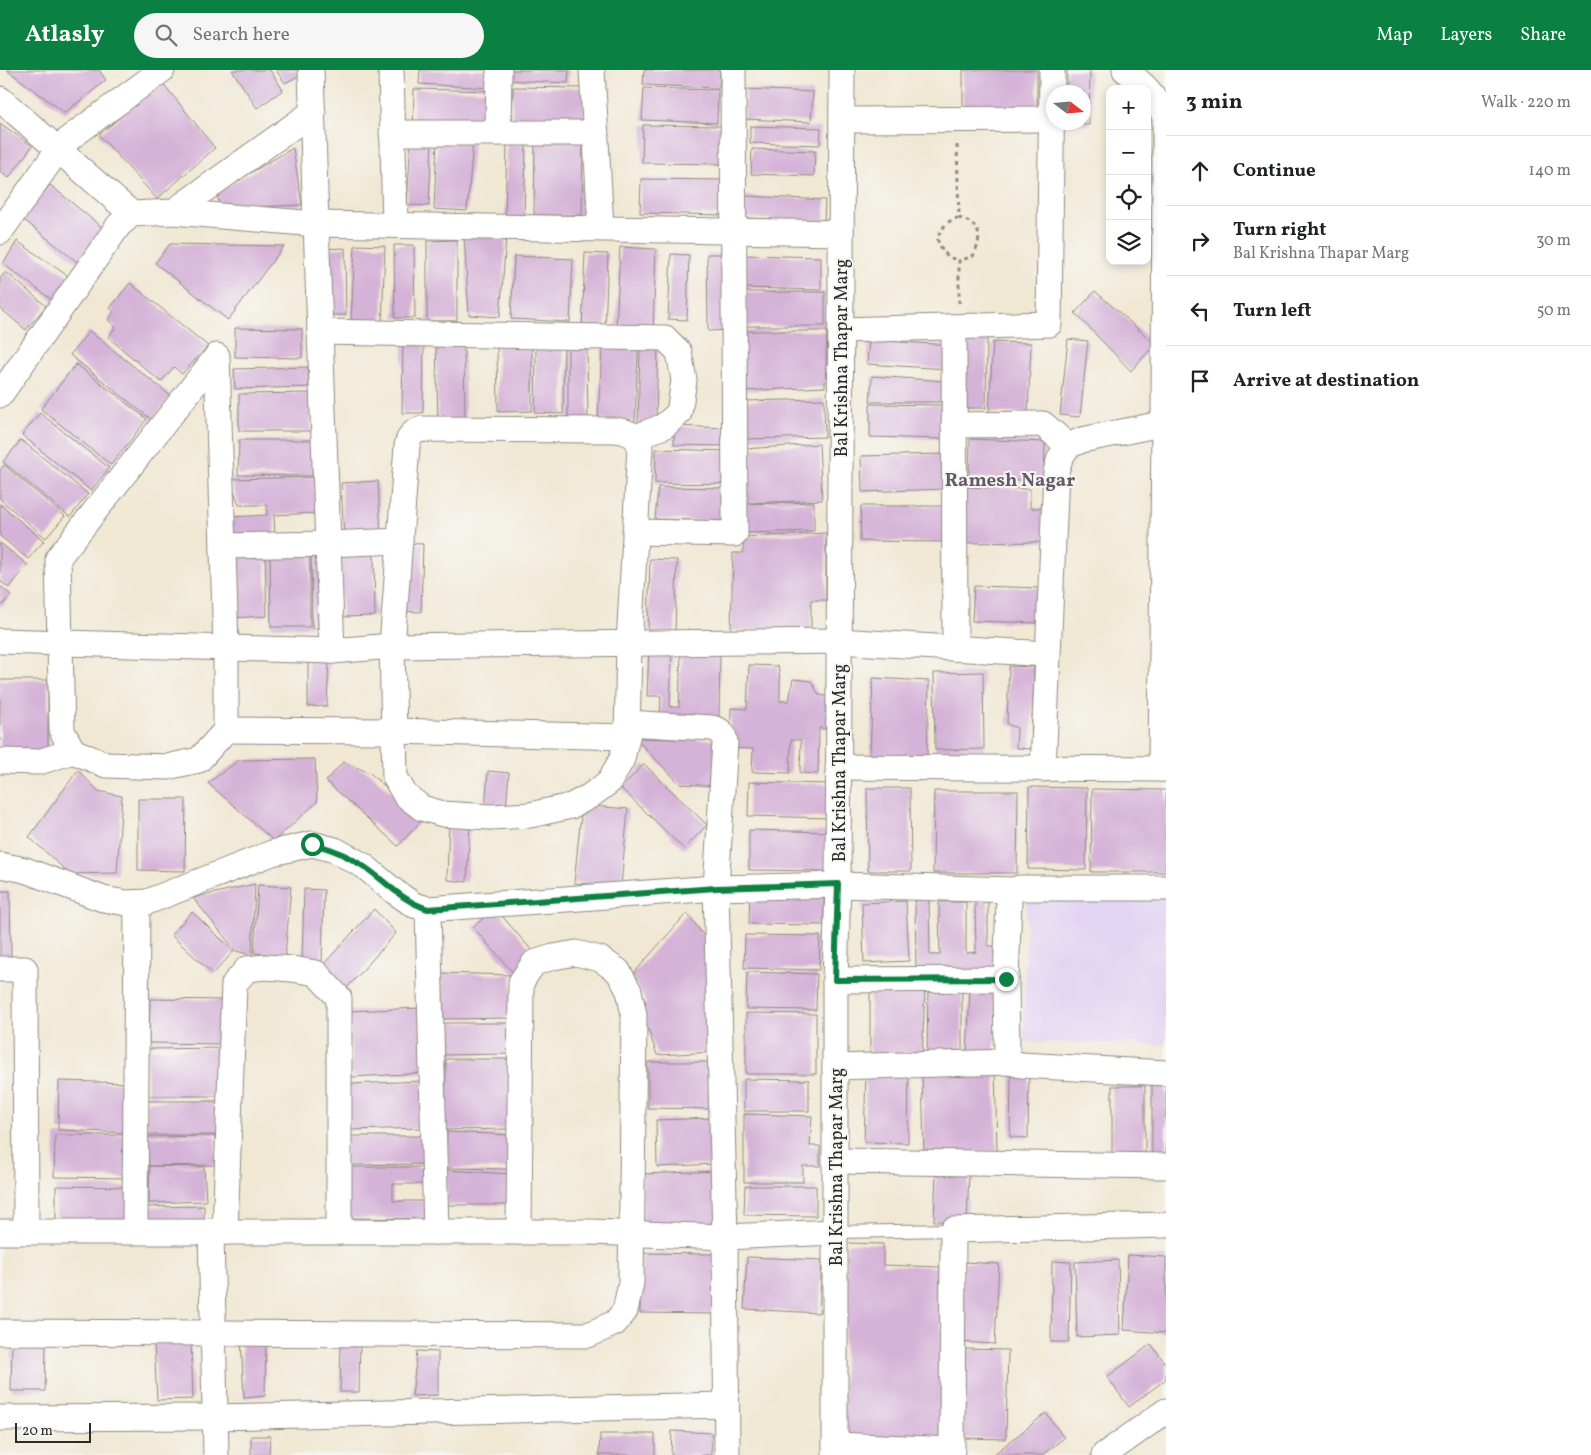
<!DOCTYPE html>
<html lang="en">
<head>
<meta charset="utf-8">
<style>
	body { margin:0; font-family:Vollkorn,serif; background:#f6f6f6; color:#202124 }
	.controls { position:absolute; right:15px; top:15px; display:grid; overflow:hidden; border-radius:10px; box-shadow:0 2px 8px #0003 }
	.controls button { width:45px; height:45px; display:grid; place-items:center; padding:0; border:0; border-bottom:1px solid #e0e0e0; background:#fff; color:#202124; font:25px sans-serif }
	.compass { position:absolute; left:1046px; top:15px; width:45px; height:45px; border-radius:50%; background:#fff; box-shadow:0 2px 8px #0003; rotate:106deg }
	.scale { position:absolute; left:15px; bottom:12px; width:76px; box-sizing:border-box; padding-left:5px; border:2px solid #2b2b2b; border-top:0; font-size:14px; line-height:18px; white-space:nowrap; color:#2b2b2b; -webkit-text-stroke:4px #f6f6f2; paint-order:stroke }
	.stop { position:absolute; width:15px; height:15px; margin:-11px; border:4px solid #0b8043; border-radius:50%; background:#fff }
	.stop.end { background:#0b8043; border-color:#fff; box-shadow:0 1px 5px #0008 }
	.list { margin:0; padding:0; list-style:none }
	h2 { display:flex; justify-content:space-between; align-items:center; height:65px; margin:0; padding:0 20px; font-size:21px }
	h2 small { font-size:16px; font-weight:400; color:#757577 }
	.list li { display:grid; grid-template-columns:32px 1fr auto; gap:15px; align-items:center; box-sizing:border-box; height:70px; padding:0 20px; border-top:1px solid #e0e0e0 }
	.list b { display:block; font-size:19px; white-space:nowrap }
	.list p { margin:0; font-size:16px; white-space:nowrap; color:#757577 }
	.list em { font-size:16px; font-style:normal; color:#757577 }
	.icon { flex:none; width:28px; height:28px; fill:none; stroke:currentColor; stroke-width:2; stroke-linecap:round; stroke-linejoin:round }
	.map { position:relative; flex:none; width:1166px; height:1385px; overflow:hidden }
	header { display:flex; align-items:center; gap:30px; box-sizing:border-box; height:70px; padding:0 25px; background:#0b8043; color:#fff }
	header strong { font-size:24px }
	nav { display:flex; gap:28px; margin-inline-start:auto; font-size:18px }
	.search { width:350px; height:45px; background:#f6f6f6; display:flex; align-items:center; gap:12px; box-sizing:border-box; padding:0 18px; border-radius:28px; color:#757577; font-size:19px }
	main { display:flex }
	aside { flex:1; background:#fff }
	.map>svg:first-child { display:block }
</style>
</head>
<body>
<header>
<strong>Atlasly</strong>
<div class="search"><svg class="icon" aria-label="search" viewBox="0 0 24 24"><circle cx="10" cy="10" r="6"/><path d="M15 15l6 6"/></svg>Search here</div>
<nav><a>Map</a><a>Layers</a><a>Share</a></nav>
</header>
<main>
<div class="map">
<svg width="1166" height="1385" viewBox="0 0 1166 1385">
	<rect width="100%" height="100%" fill="#f6f6f2"/>
	<filter id="ink" filterUnits="userSpaceOnUse"><feTurbulence type="fractalNoise" baseFrequency=".02" numOctaves="2"/><feDisplacementMap in="SourceGraphic" scale="10" xChannelSelector="R" yChannelSelector="G"/><feConvolveMatrix kernelMatrix="1 2 1 2 8 2 1 2 1" color-interpolation-filters="sRGB"/></filter>
	<filter id="wash" filterUnits="userSpaceOnUse"><feTurbulence type="fractalNoise" baseFrequency=".0096" numOctaves="4" result="noise"/><feDisplacementMap in="SourceGraphic" scale="20" xChannelSelector="R" yChannelSelector="G"/><feGaussianBlur stdDeviation="1.12" result="paint"/><feColorMatrix in="noise" values="0 0 0 0 0 0 0 0 0 0 0 0 0 0 0 0 0 1.4 0 .05"/><feComposite in="paint" operator="in"/></filter>
	<g filter="url(#wash)">
		<rect width="100%" height="100%" fill="#f1e8d4"/>
		<polygon fill="#e2d4f3" points="1027,821 1166,824 1166,975 1023,972"/>
		<g id="blocks">
			<g fill="#d5b2d8">
				<polygon points="7,0 99,0 106,10 65,43"/>
				<polygon points="232,0 270,0 283,20 257,38"/>
				<polygon points="276,0 300,0 301,5 285,13"/>
				<polygon points="420,0 492,0 491,18 419,14"/>
				<polygon points="505,0 569,0 568,13 504,10"/>
				<polygon points="644,0 720,0 719,18 643,15"/>
				<rect x="963" y="0" width="74" height="41"/>
				<polygon points="1067,0 1090,0 1089,55 1066,54 1066,52 1084,52 1084,22 1067,22"/>
				<polygon points="162,12 215,78 157,129 99,65"/>
				<polygon points="513,17 585,18 584,59 512,57"/>
				<polygon points="644,18 718,20 717,53 642,50"/>
				<polygon points="414,19 490,21 489,61 413,59"/>
				<polygon points="746,19 813,22 811,52 744,49"/>
				<polygon points="0,53 32,76 9,108 0,102"/>
				<polygon points="643,55 725,56 724,94 642,93"/>
				<polygon points="750,56 821,58 820,75 750,73"/>
				<polygon points="535,66 583,66 582,145 534,145"/>
				<polygon points="411,68 432,68 429,136 407,135"/>
				<polygon points="437,71 473,72 467,141 434,139"/>
				<polygon points="507,74 526,75 524,148 505,148"/>
				<polygon points="293,78 302,135 221,138 216,123"/>
				<polygon points="752,79 815,81 814,106 751,104"/>
				<polygon points="641,109 725,110 724,145 640,143"/>
				<polygon points="50,115 103,158 77,192 23,149"/>
				<polygon points="746,126 825,130 824,151 745,148"/>
				<polygon points="464,165 506,167 500,247 469,245"/>
				<polygon points="457,170 457,251 427,251 427,171"/>
				<polygon points="17,171 71,208 55,232 3,194"/>
				<polygon points="170,174 284,176 228,250 155,193"/>
				<polygon points="355,175 385,176 382,253 351,251"/>
				<polygon points="394,175 414,175 415,248 395,248"/>
				<polygon points="620,177 656,179 653,261 616,259"/>
				<polygon points="345,178 346,245 324,245 323,179"/>
				<polygon points="585,183 608,184 605,259 582,258"/>
				<polygon points="671,184 689,185 687,250 668,249"/>
				<polygon points="707,184 730,184 730,260 708,261"/>
				<polygon points="745,185 821,187 821,220 745,218"/>
				<polygon points="514,186 573,189 570,252 511,249"/>
				<polygon points="6,202 46,236 26,260 0,238 0,208"/>
				<polygon points="130,213 208,276 182,304 174,297 161,312 108,267 116,257 108,250 114,242 110,238"/>
				<polygon points="1095,221 1155,274 1131,301 1075,243"/>
				<rect x="746" y="222" width="79" height="34"/>
				<polygon points="235,258 302,259 302,288 235,287"/>
				<polygon points="89,261 171,326 152,350 70,285"/>
				<polygon points="742,261 827,261 825,317 742,321"/>
				<polygon points="966,268 987,268 986,338 965,338"/>
				<polygon points="1068,269 1088,271 1080,347 1060,345"/>
				<polygon points="869,270 949,275 947,299 867,294"/>
				<polygon points="403,271 424,271 423,343 402,343"/>
				<polygon points="532,272 532,341 498,342 497,273"/>
				<polygon points="993,272 1031,273 1028,344 989,342"/>
				<polygon points="436,274 464,274 465,352 438,352"/>
				<polygon points="536,274 564,275 563,344 535,343"/>
				<polygon points="640,276 658,276 656,353 638,353"/>
				<polygon points="587,278 588,356 568,355 568,279"/>
				<polygon points="602,278 638,279 635,351 598,349"/>
				<polygon points="76,294 147,349 111,395 41,339"/>
				<polygon points="308,297 309,317 235,319 234,299"/>
				<polygon points="872,306 946,311 945,332 870,332"/>
				<polygon points="311,323 311,361 239,361 239,324"/>
				<polygon points="824,329 825,367 745,369 744,331"/>
				<polygon points="870,334 944,335 943,369 870,367"/>
				<polygon points="40,343 109,398 91,421 22,365"/>
				<polygon points="674,356 728,358 728,376 674,375"/>
				<polygon points="970,369 1045,372 1044,411 969,408"/>
				<polygon points="21,370 88,424 70,447 3,392"/>
				<polygon points="239,370 313,370 312,406 238,405"/>
				<polygon points="819,374 822,430 746,433 743,379"/>
				<polygon points="656,379 731,381 730,414 655,413"/>
				<polygon points="944,384 945,419 862,422 861,386"/>
				<polygon points="4,395 65,446 46,468 0,429 0,400"/>
				<polygon points="316,407 318,443 274,445 275,468 232,471 231,447 267,445 267,435 239,435 230,409"/>
				<polygon points="378,411 381,466 344,468 341,413"/>
				<polygon points="658,417 728,418 724,451 655,449"/>
				<polygon points="963,417 1030,419 1030,438 1044,438 1044,472 964,473"/>
				<polygon points="814,432 814,461 747,463 746,434"/>
				<polygon points="0,434 44,471 28,489 0,466"/>
				<polygon points="861,436 945,436 944,472 860,471"/>
				<polygon points="826,463 826,530 811,530 811,559 731,560 733,483 743,483 743,467"/>
				<polygon points="0,473 28,495 9,518 0,511"/>
				<polygon points="400,473 423,474 421,542 397,541"/>
				<polygon points="374,481 375,546 342,547 340,482"/>
				<polygon points="325,483 327,559 312,558 311,484"/>
				<polygon points="265,484 267,546 230,548 227,486"/>
				<polygon points="270,484 310,484 310,557 271,557"/>
				<polygon points="650,489 677,490 675,564 648,563"/>
				<polygon points="0,516 11,525 0,538"/>
				<polygon points="974,516 1043,518 1042,553 972,551"/>
				<polygon points="649,578 672,579 670,637 679,637 681,580 720,580 719,649 660,647 661,626 647,626"/>
				<polygon points="308,590 329,590 327,636 308,637"/>
				<polygon points="749,595 778,596 780,608 780,631 789,631 793,609 811,611 819,625 827,626 825,643 834,644 833,659 819,658 818,704 800,703 801,670 791,670 790,703 752,702 753,679 730,678 731,638 747,639"/>
				<polygon points="1009,596 1034,597 1031,679 1016,678 1017,658 1007,654"/>
				<polygon points="983,602 984,679 935,680 934,603"/>
				<polygon points="873,608 929,611 927,689 870,686"/>
				<rect x="0" y="610" width="48" height="73"/>
				<polygon points="635,668 720,670 718,716 680,714"/>
				<polygon points="315,689 317,732 274,771 208,713 239,690"/>
				<polygon points="343,692 370,703 422,750 398,776 326,711"/>
				<polygon points="644,694 707,755 684,779 621,718"/>
				<polygon points="78,700 98,721 122,726 117,803 70,804 29,767"/>
				<polygon points="488,701 509,703 506,740 485,739"/>
				<polygon points="749,712 831,714 830,748 748,746"/>
				<polygon points="1029,717 1087,718 1086,800 1028,799"/>
				<polygon points="867,718 910,718 911,801 868,801"/>
				<polygon points="1092,719 1166,720 1166,802 1091,802"/>
				<polygon points="934,721 1018,721 1017,803 933,803"/>
				<polygon points="138,729 186,729 185,801 138,800"/>
				<polygon points="582,735 628,739 621,816 574,813"/>
				<polygon points="449,750 470,752 467,812 447,810"/>
				<polygon points="749,760 830,762 829,801 749,800"/>
				<polygon points="255,814 252,885 236,881 193,828"/>
				<polygon points="258,815 291,817 285,886 254,883"/>
				<polygon points="304,819 324,820 322,893 302,892"/>
				<polygon points="750,820 824,821 824,855 749,854"/>
				<polygon points="0,821 10,821 11,886 0,887"/>
				<polygon points="929,830 930,885 940,885 939,832 966,832 966,883 976,882 975,830 988,830 988,876 994,876 995,900 916,901 915,831"/>
				<polygon points="906,831 909,891 864,893 862,833"/>
				<polygon points="495,838 535,884 515,905 473,857"/>
				<polygon points="374,839 396,863 347,918 323,895"/>
				<polygon points="192,842 234,881 213,904 171,865"/>
				<polygon points="687,843 712,877 716,982 657,985 641,939 646,933 632,905"/>
				<polygon points="745,865 820,866 819,900 744,898"/>
				<polygon points="747,902 817,904 816,940 746,939"/>
				<polygon points="441,903 511,905 513,948 441,949"/>
				<polygon points="870,913 925,916 922,990 870,990"/>
				<polygon points="928,915 962,916 962,987 927,986"/>
				<polygon points="970,918 997,920 994,986 967,985"/>
				<polygon points="150,929 224,930 224,974 149,973"/>
				<polygon points="421,938 424,1003 352,1007 349,941"/>
				<polygon points="746,943 816,944 816,1004 746,1004"/>
				<polygon points="441,953 513,953 513,984 441,985"/>
				<polygon points="224,978 224,1026 148,1026 147,979"/>
				<polygon points="446,989 512,989 514,1059 445,1060"/>
				<polygon points="648,992 713,992 713,1039 648,1038"/>
				<polygon points="995,999 997,1081 924,1083 922,1001"/>
				<polygon points="866,1001 909,1002 908,1073 864,1072"/>
				<polygon points="1011,1004 1029,1004 1028,1068 1010,1067"/>
				<polygon points="744,1009 809,1010 809,1041 744,1041"/>
				<polygon points="59,1011 132,1013 131,1063 58,1060"/>
				<polygon points="423,1011 424,1058 350,1060 349,1014"/>
				<rect x="1152" y="1014" width="14" height="76"/>
				<rect x="1112" y="1016" width="33" height="73"/>
				<rect x="147" y="1031" width="74" height="34"/>
				<polygon points="744,1044 812,1046 810,1076 820,1076 820,1096 803,1096 803,1112 744,1112"/>
				<polygon points="714,1048 715,1094 657,1097 656,1050"/>
				<polygon points="447,1062 512,1065 512,1099 446,1098"/>
				<polygon points="55,1065 130,1065 129,1108 54,1107"/>
				<polygon points="215,1066 216,1095 149,1096 148,1067"/>
				<polygon points="346,1066 430,1066 430,1094 346,1095"/>
				<polygon points="150,1096 204,1097 206,1131 149,1133"/>
				<polygon points="345,1097 430,1097 430,1114 393,1114 393,1131 430,1131 430,1149 345,1148"/>
				<polygon points="447,1100 509,1104 510,1135 447,1135"/>
				<polygon points="719,1101 721,1153 643,1156 642,1104"/>
				<polygon points="936,1102 969,1103 967,1152 934,1151"/>
				<polygon points="56,1116 132,1117 131,1157 56,1156"/>
				<polygon points="745,1116 816,1116 816,1146 744,1145"/>
				<polygon points="204,1136 204,1156 147,1156 147,1137"/>
				<polygon points="847,1173 883,1174 883,1195 940,1197 943,1372 842,1369"/>
				<polygon points="641,1183 715,1184 714,1244 640,1243"/>
				<polygon points="1128,1185 1166,1187 1166,1263 1124,1260"/>
				<polygon points="747,1187 822,1190 819,1243 744,1239"/>
				<polygon points="1118,1190 1120,1265 1077,1267 1075,1192"/>
				<polygon points="1052,1191 1071,1192 1069,1272 1051,1272"/>
				<polygon points="964,1192 999,1194 995,1274 960,1272"/>
				<polygon points="341,1268 360,1268 359,1322 340,1322"/>
				<polygon points="241,1269 266,1270 265,1326 244,1328"/>
				<polygon points="12,1271 46,1272 45,1321 11,1321"/>
				<polygon points="191,1273 193,1329 157,1330 154,1274"/>
				<polygon points="1151,1274 1166,1294 1166,1309 1129,1337 1107,1307"/>
				<polygon points="965,1279 1008,1280 1006,1369 962,1368"/>
				<polygon points="417,1281 438,1282 438,1325 412,1326"/>
				<polygon points="1046,1343 1064,1368 1042,1385 993,1385"/>
				<polygon points="672,1361 712,1363 711,1385 671,1385"/>
				<polygon points="600,1364 655,1364 655,1385 599,1385"/>
				<polygon points="251,1366 270,1366 269,1385 251,1385"/>
			</g>
		</g>
	</g>
	<g filter="url(#ink)">
		<use href="#blocks" fill-opacity="0" stroke="#8e8a80" stroke-width="1"/>
		<g fill="none" stroke-linecap="round" stroke-linejoin="round">
			<defs>
				<polyline id="lane" points="836,1162 953,1160"/>
				<g id="street">
					<polyline points="311,0 316,154 841,163"/>
					<polyline points="391,0 395,155"/>
					<polyline points="592,0 601,158"/>
					<path d="M1125 0C1143 14 1157 26 1165 48L1164 353 1161 699"/>
					<polyline points="0,29 132,144"/>
					<polyline points="842,50 1051,49"/>
					<polyline points="392,63 596,63"/>
					<polyline points="498,63 499,0"/>
					<polyline points="173,142 313,42"/>
					<polyline points="0,162 58,80 71,67 162,0"/>
					<polyline points="954,258 955,578"/>
					<polyline points="841,260 1049,254 1052,0"/>
					<polyline points="320,262 665,268 679,282 684,310 679,343 664,356 636,367"/>
					<polygon points="217,286 226,578 226,660 199,690 167,697 106,695 73,681 62,661 58,488"/>
					<polyline points="0,325 119,155 132,144 173,142 316,154 332,581"/>
					<polyline points="954,355 1043,354 1068,376"/>
					<path d="M422 359 616 360 626 362 636 367 640 377 629 574 627 667 622 689 609 712 590 726 571 736 530 745 490 747 443 744 422 738 405 725 395 707 392 576 407 376C409 366 412 362 422 359Z"/>
					<polyline points="635,462 735,464 733,0"/>
					<polyline points="223,476 328,474 400,471"/>
					<polyline points="0,571 332,581 392,576 839,571 1047,584"/>
					<path d="M627 653 712 658C721 660 724 663 725 672L716 818 725 1167 727 1385"/>
					<polyline points="226,660 394,661 627,667"/>
					<polyline points="0,691 39,692 73,681"/>
					<polyline points="838,697 1166,699"/>
					<polyline points="1043,699 1056,402 1060,388 1068,376 1082,370 1166,353"/>
					<polyline points="0,795 25,800 103,829 127,833 147,832 272,783 312,774 335,780 364,796 395,822 414,835 428,839 716,818 838,815 1014,820"/>
					<polyline points="428,839 436,1162"/>
					<polyline points="0,899 25,899 26,1161"/>
					<polyline points="1006,909 1007,987 1010,992 1021,995 1166,1003"/>
					<path d="M835 910 1006 909 1009 831C1010 824 1012 821 1019 818H1166"/>
					<polyline points="835,997 1010,992"/>
					<polyline points="836,1091 1166,1096"/>
					<polyline points="135,1161 137,833"/>
					<polyline points="211,1161 216,1385"/>
					<polyline points="0,1162 590,1162 725,1167 836,1162"/>
					<polyline points="225,1162 234,914 247,899 265,897 292,899 316,903 339,928 339,1162"/>
					<polyline points="0,1262 588,1265 615,1253 625,1241 631,1213 634,945 629,921 618,901 600,889 576,883 553,887 534,893 521,912 519,1162"/>
					<polyline points="0,1348 215,1347 726,1335"/>
					<polyline points="835,1375 952,1380 953,1160 1166,1155"/>
					<polyline points="835,1385 835,910 838,815 842,0"/>
					<polyline points="1104,1385 1166,1341"/>
				</g>
			</defs>
			<use href="#lane" stroke="#8e8a80" stroke-width="14"/>
			<use href="#street" stroke="#8e8a80" stroke-width="27"/>
			<g stroke="#8e8a80" stroke-width="3" stroke-dasharray="4 4" stroke-linecap="butt">
				<path d="M957 75 959 148C981 154 983 167 973 186L959 191V233"/>
				<path d="M959 148C947 149 942 159 937 168 941 181 946 187 959 191"/>
			</g>
			<use href="#lane" stroke="#fff" stroke-width="12"/>
			<use href="#street" stroke="#fff" stroke-width="25"/>
		</g>
	</g>
	<g fill="none" stroke-linecap="round" stroke-linejoin="round" filter="url(#ink)">
		<path stroke="#0b8043" stroke-width="6" d="M312 774C333 779 344 784 363 796 385 810 401 831 428 839L716 818 838 814 835 910 1006 909"/>
	</g>
	<g text-anchor="middle" stroke-width="4" stroke-linejoin="round" paint-order="stroke">
		<g font-size="18" fill="#2b2b2b" stroke="#f6f6f2">
			<text transform="translate(841 288) rotate(-90)" y="6">Bal Krishna Thapar Marg</text>
			<text transform="translate(839 693) rotate(-90)" y="6">Bal Krishna Thapar Marg</text>
			<text transform="translate(836 1097) rotate(-90)" y="6">Bal Krishna Thapar Marg</text>
		</g>
		<g font-size="19" font-weight="bold" fill="#665a68" stroke="#f6f6f2">
			<text x="1010" y="416">Ramesh Nagar</text>
		</g>
	</g>
</svg>
<div class="controls">
<button>+</button>
<button>−</button>
<button><svg class="icon" aria-label="locate" viewBox="0 0 24 24"><circle cx="12" cy="12" r="6"/><path d="M12 2v4M12 18v4M2 12h4M18 12h4"/></svg></button>
<button><svg class="icon" aria-label="layers" viewBox="0 0 24 24"><path d="M12 4l9 5-9 5-9-5zM3 14l9 5 9-5"/></svg></button>
</div>
<svg class="compass" viewBox="-18 -18 36 36"><path d="M0-13l5 13h-10z" fill="#e53935"/><path d="M0 13l5-13h-10z" fill="#757577"/></svg>
<div class="scale">20 m</div>
<div class="stop" style="left:312px;top:774px"></div>
<div class="stop end" style="left:1006px;top:909px"></div>
</div>
<aside>
<h2>3 min<small>Walk · 220 m</small></h2>
<ul class="list">
<li><svg class="icon" aria-label="ahead" viewBox="0 0 24 24"><path d="M12 20V5M6 11l6-6 6 6"/></svg><div><b>Continue</b></div><em>140 m</em></li>
<li><svg class="icon" aria-label="right" viewBox="0 0 24 24"><path d="M7 20v-9h11M14 6l5 5-5 5"/></svg><div><b>Turn right</b><p>Bal Krishna Thapar Marg</p></div><em>30 m</em></li>
<li><svg class="icon" aria-label="left" viewBox="0 0 24 24"><path d="M17 20v-9H6M10 6l-5 5 5 5"/></svg><div><b>Turn left</b></div><em>50 m</em></li>
<li><svg class="icon" aria-label="arrive" viewBox="0 0 24 24"><path d="M6 21V4h12l-3 4 3 4H6"/></svg><div><b>Arrive at destination</b></div></li>
</ul>
</aside>
</main>
</body>
</html>
